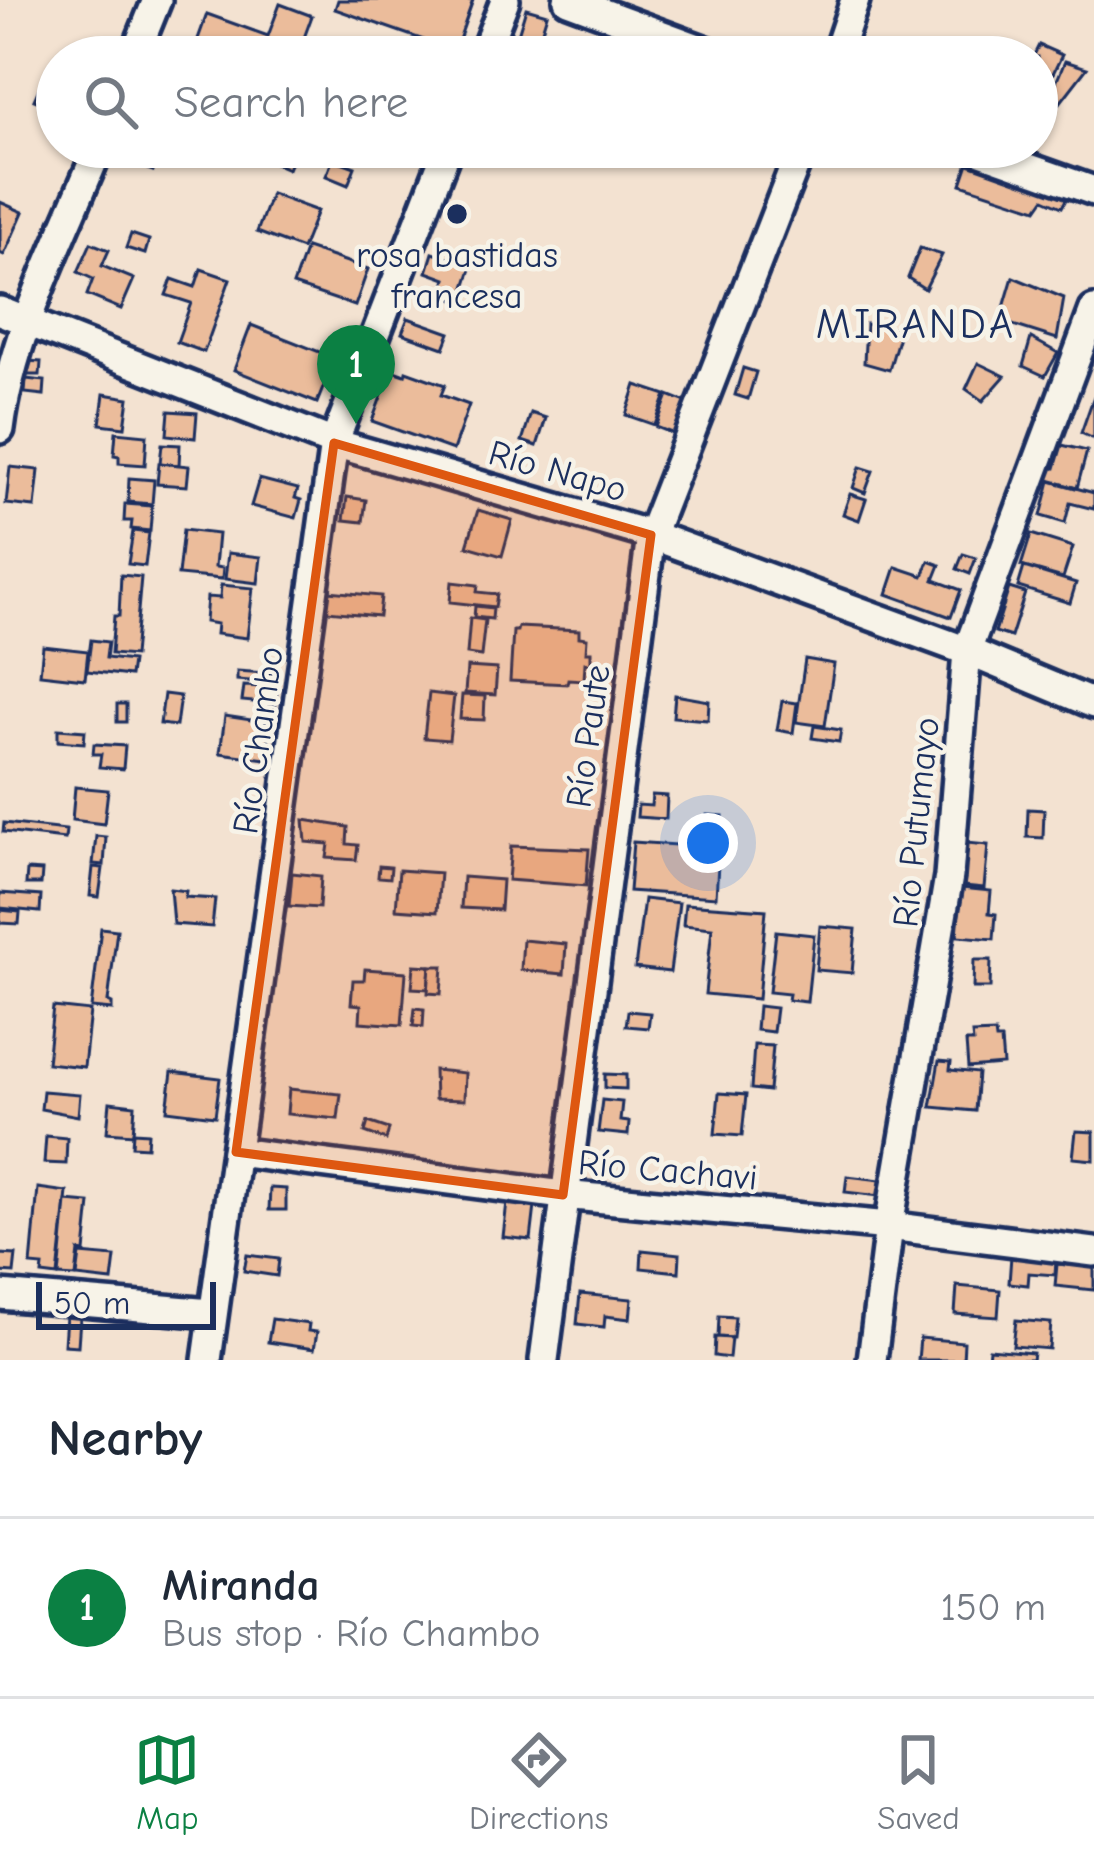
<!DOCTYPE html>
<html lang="en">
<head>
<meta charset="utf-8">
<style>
	body { margin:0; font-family:"Comic Neue",sans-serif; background:#f2f2f3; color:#1f2937 }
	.scale { position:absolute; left:36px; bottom:30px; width:180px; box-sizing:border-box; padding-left:12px; border:6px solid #1b2f5e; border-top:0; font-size:33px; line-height:42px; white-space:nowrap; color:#1b2f5e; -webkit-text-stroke:9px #f7f3e8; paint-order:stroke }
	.you { position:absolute; left:708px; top:843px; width:42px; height:42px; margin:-30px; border:9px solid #fff; border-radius:50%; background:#1a73e8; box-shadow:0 0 0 18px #1a73e833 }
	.badge { display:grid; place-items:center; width:78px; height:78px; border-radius:50%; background:#0b8043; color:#fff; font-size:39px; font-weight:700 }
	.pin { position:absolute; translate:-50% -99px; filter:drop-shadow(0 3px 6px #0008) }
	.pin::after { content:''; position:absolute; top:63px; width:42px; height:36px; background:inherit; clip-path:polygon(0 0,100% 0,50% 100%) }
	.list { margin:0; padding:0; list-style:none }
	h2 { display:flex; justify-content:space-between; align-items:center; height:156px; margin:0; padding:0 48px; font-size:51px }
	h2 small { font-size:39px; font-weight:400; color:#747a83 }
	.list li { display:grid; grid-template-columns:78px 1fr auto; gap:36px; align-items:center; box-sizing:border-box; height:180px; padding:0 48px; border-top:3px solid #e0e1e3 }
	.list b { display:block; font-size:45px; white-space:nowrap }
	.list p { margin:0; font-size:39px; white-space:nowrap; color:#747a83 }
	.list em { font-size:39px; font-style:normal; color:#747a83 }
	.icon { flex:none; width:66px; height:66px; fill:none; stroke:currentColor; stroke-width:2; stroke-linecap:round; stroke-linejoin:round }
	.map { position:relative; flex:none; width:1094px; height:1360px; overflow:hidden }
	.search { position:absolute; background:#fff; box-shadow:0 3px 9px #0004; left:36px; right:36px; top:36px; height:132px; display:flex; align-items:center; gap:30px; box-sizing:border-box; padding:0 42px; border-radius:66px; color:#747a83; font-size:45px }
	.sheet { height:336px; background:#fff }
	nav { display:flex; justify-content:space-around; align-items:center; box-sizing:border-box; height:168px; border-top:3px solid #e0e1e3; background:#fff; font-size:33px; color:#747a83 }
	nav a { display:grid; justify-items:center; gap:6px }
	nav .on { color:#0b8043 }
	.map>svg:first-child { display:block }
</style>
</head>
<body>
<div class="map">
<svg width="1094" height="1360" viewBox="0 0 1094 1360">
	<rect width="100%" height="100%" fill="#f3e2d1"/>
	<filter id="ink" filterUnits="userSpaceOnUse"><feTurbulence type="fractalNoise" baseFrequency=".00833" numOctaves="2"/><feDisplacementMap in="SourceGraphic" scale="24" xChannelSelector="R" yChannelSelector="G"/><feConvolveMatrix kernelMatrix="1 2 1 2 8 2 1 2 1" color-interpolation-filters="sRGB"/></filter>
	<g filter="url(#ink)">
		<g fill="#ebbc9b" stroke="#1b2f5e" stroke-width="3">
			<polygon points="338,0 473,0 455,51 335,9"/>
			<polygon points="280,4 312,16 297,57 203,57 193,53 207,14 268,36"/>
			<polygon points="526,8 547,14 537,47 516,41"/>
			<polygon points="1039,45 1062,55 1042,96 1037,94 1037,57 1033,57"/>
			<polygon points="1065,61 1087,68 1060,103 1050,97"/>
			<polygon points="42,82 57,88 57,109 34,100"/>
			<polygon points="124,147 161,150 153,171 120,159"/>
			<polygon points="271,147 297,147 288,169 265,159"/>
			<polygon points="595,147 625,147 621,157"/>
			<polygon points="970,157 1070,192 1062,207 1044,199 1037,209 961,184"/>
			<polygon points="333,159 355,167 348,185 326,176"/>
			<polygon points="271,194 317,211 302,249 257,232"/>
			<polygon points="0,202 23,212 4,255 0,253"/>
			<polygon points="131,234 149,240 145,254 126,248"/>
			<polygon points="91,243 109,250 102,266 134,279 121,309 87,295 93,279 78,272"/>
			<polygon points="306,248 368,269 355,306 293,285"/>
			<polygon points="920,248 942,255 925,289 908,278"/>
			<polygon points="433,253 472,266 460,302 441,295 446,279 427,272"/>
			<polygon points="201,269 230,279 204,352 177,342 191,303 166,295 172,279 195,287"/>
			<polygon points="1013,277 1064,298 1057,339 1000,321"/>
			<polygon points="408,318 450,333 444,348 402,333"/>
			<polygon points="866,324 901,329 889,370 864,363"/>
			<polygon points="251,325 335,358 317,403 234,370"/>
			<polygon points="1031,338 1058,353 1045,376 1023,366"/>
			<polygon points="27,361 41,362 40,375 26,375"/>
			<polygon points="978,363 1005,376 983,401 966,389"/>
			<polygon points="743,368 756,372 748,399 735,395"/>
			<polygon points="391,370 405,375 406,371 445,385 441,395 469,405 453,450 372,421"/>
			<polygon points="26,379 45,381 44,395 25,393"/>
			<polygon points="636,385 666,395 655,425 626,415"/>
			<polygon points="104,394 129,398 125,427 100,424"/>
			<polygon points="668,395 686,402 674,434 656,427"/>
			<polygon points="1094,396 1094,439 1081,433"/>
			<polygon points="169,411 197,413 195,438 167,435"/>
			<polygon points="531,413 546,418 537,446 522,441"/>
			<polygon points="116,432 147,435 145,465 119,463 119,456 114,455"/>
			<polygon points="162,444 180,445 179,465 160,463"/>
			<polygon points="1062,445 1087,451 1077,488 1045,479 1048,467 1055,468"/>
			<polygon points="159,463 189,466 187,486 157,484"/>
			<polygon points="10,467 39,470 35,507 6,504"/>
			<polygon points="860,467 873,471 865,493 853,488"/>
			<polygon points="129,478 154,480 152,504 128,502"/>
			<polygon points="259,479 298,489 295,498 301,500 296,518 251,506"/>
			<polygon points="1050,481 1094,493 1094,509 1070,503 1065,523 1041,516"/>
			<polygon points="850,494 866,499 859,520 843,514"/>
			<polygon points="347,497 366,500 363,522 344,520"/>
			<polygon points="125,504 152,506 150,531 131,529 132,521 124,521"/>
			<polygon points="478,510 512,520 502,556 467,546"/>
			<polygon points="183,530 218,534 215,567 223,568 222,579 178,575"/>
			<polygon points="133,531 149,533 145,566 128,564"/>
			<polygon points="1031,534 1073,547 1063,578 1021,566"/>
			<polygon points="228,553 261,557 258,583 225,579"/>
			<polygon points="963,554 976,558 970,574 957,569"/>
			<polygon points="929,561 940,565 934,580 961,590 951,617 887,594 896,567 923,576"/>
			<polygon points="1024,567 1076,583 1070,603 1018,587"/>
			<polygon points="121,575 141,577 134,656 111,654 114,616 119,616"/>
			<polygon points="452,582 478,585 477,592 497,594 495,607 450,602"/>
			<polygon points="221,585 253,588 247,638 216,634 217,624 205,622 207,597 220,598"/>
			<polygon points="1009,588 1025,593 1011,637 995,632"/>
			<polygon points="329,591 381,596 379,616 327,611"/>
			<polygon points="475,606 493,608 492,619 474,617"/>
			<polygon points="470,618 485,620 481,656 467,654"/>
			<polygon points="518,627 579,630 579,637 587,638 586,652 591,652 591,664 585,663 584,680 568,679 567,684 510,681 513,631 517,631"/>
			<polygon points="91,640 108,642 106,658 132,661 130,676 87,671"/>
			<polygon points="43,646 88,651 85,679 40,674"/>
			<polygon points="805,659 834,664 825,726 796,722"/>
			<polygon points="467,667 497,669 495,695 465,693"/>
			<polygon points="237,671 278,674 276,704 242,701 244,686 262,687 262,682 237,680"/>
			<polygon points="429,693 454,696 449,740 424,738"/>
			<polygon points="164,694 180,696 176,726 160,724"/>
			<polygon points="462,695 485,696 484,720 460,719"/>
			<polygon points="675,695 709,701 708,720 673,717"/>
			<polygon points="782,701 797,703 793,733 777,730"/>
			<rect x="117" y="704" width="9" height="18"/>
			<polygon points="257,708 274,708 274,720 257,718"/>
			<polygon points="225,716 271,723 266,759 220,753"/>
			<polygon points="814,726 841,730 839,742 812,738"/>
			<polygon points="58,729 85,731 84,743 58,741"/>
			<polygon points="94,744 125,746 123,769 99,767 101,754 93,754"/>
			<polygon points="75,787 108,790 104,824 72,820"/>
			<polygon points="652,795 667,796 666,819 637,817 638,805 651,806"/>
			<polygon points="1028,809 1044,810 1043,838 1027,837"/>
			<polygon points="707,815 723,816 722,825 706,824"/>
			<polygon points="304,820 348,827 347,844 358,845 356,860 327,858 329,844 306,842"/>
			<polygon points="4,823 66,830 65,839 3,832"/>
			<polygon points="96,836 106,837 104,865 93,864"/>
			<polygon points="633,842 719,848 716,897 629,891"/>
			<polygon points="967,843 988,845 984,888 964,886"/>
			<polygon points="511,846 589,849 586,886 508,880"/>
			<polygon points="379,866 391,867 390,878 378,877"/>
			<polygon points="93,867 103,868 99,897 90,896"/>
			<polygon points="27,870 42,871 41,884 26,884"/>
			<polygon points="399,870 440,873 437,912 396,909"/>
			<polygon points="292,873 321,876 319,908 289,906"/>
			<polygon points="463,877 502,880 500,910 461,908"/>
			<polygon points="961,888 991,891 989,913 996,914 994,939 957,936"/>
			<polygon points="170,889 186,891 185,897 215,899 212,927 173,924"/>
			<polygon points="0,893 41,896 40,912 0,908"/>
			<polygon points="644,899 679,903 670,972 635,968"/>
			<polygon points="685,904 766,910 758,999 705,994 712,928 683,925"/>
			<polygon points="0,910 20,912 19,924 0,923"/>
			<polygon points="820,926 856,929 852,973 816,970"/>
			<polygon points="101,928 117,930 108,1002 112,1004 112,1010 91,1008"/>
			<polygon points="776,931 814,935 807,1002 788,1000 789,994 769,992"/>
			<polygon points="523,940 566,944 564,974 521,970"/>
			<polygon points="974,960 991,960 990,988 973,988"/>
			<polygon points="414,965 430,966 428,989 412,988"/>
			<polygon points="430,966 443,966 441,994 428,993"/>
			<polygon points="365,969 406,972 402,1025 360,1022 361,1005 351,1004 353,980 364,980"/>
			<polygon points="758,1006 776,1008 773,1032 756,1030"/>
			<polygon points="53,1007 90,1011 84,1067 47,1063"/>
			<polygon points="415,1008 424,1009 423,1027 413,1026"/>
			<polygon points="628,1011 650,1013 648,1028 626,1026"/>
			<polygon points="995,1033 996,1040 1001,1040 1003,1065 968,1068 966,1042 973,1042 972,1034"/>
			<polygon points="754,1045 773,1046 769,1091 751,1089"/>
			<polygon points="939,1061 951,1062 950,1070 978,1073 975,1111 931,1107"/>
			<polygon points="434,1070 465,1073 464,1100 435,1099"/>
			<polygon points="172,1072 220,1078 215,1116 167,1110"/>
			<polygon points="605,1074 626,1075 626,1089 605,1088"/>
			<polygon points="289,1089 341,1094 338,1119 287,1114"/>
			<polygon points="43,1091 80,1094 78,1116 41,1109"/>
			<polygon points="719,1093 746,1095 742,1136 715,1134"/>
			<polygon points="602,1100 622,1102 620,1121 629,1122 628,1135 598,1132"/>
			<polygon points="110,1102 135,1105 133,1134 107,1132"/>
			<polygon points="368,1122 389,1129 386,1140 365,1132"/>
			<polygon points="1076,1131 1094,1132 1094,1160 1073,1158"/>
			<polygon points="133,1132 148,1133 147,1147 132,1146"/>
			<polygon points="46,1136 67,1138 66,1164 44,1163"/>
			<polygon points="847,1176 881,1180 880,1196 845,1192"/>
			<polygon points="38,1188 67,1192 58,1276 42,1274 43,1266 31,1265"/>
			<polygon points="270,1188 286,1189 286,1210 269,1210"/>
			<polygon points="66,1201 90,1203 85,1252 79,1251 76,1277 59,1276"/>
			<polygon points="507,1202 535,1206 531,1240 503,1237"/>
			<polygon points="642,1250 680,1254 679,1272 641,1268"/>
			<polygon points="0,1254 16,1255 14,1273 0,1272"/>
			<polygon points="80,1254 115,1257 112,1281 77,1277"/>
			<polygon points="247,1255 279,1259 277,1276 244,1271"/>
			<polygon points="1011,1256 1056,1260 1055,1275 1029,1273 1028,1285 1009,1283"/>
			<polygon points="1057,1264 1094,1267 1094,1290 1055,1286"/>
			<polygon points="957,1286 1000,1290 998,1317 955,1314"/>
			<polygon points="580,1294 632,1299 630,1319 605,1316 604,1327 577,1324"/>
			<polygon points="66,1316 80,1318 78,1346 64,1345"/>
			<polygon points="719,1316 735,1317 733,1338 718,1337"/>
			<polygon points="272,1319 309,1324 308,1331 317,1332 314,1349 268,1342"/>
			<polygon points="1016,1320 1051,1323 1049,1349 1013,1346"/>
			<polygon points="715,1337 731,1338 729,1358 714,1356"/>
			<polygon points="920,1338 964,1342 963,1360 918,1360"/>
			<polygon points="989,1349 1033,1353 1032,1360 988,1360"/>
		</g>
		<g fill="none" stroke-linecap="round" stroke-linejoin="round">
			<defs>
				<g id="street">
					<polyline points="568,0 722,57"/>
					<polyline points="134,57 157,0"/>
					<polyline points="483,57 505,0"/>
					<polyline points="836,57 855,0"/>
					<polyline points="970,147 1094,191"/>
					<polyline points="0,311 334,443 651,535 967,651 1094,704"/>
					<path d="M0 429C12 332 63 237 99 147"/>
					<polyline points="236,1152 563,1195 889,1226 1094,1252"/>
					<polyline points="0,1295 211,1313"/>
					<polyline points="207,1360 334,443 448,147"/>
					<polyline points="544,1360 651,535 802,147"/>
					<polyline points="872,1360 889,1226 949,876 967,651 1094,310"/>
				</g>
			</defs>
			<use href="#street" stroke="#1b2f5e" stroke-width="36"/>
			<use href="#street" stroke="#f7f3e8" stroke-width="27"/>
		</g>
	</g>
	<path fill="#de5710" fill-opacity="0.2" stroke="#de5710" stroke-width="9" stroke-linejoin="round" d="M334 443 651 535 563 1195 236 1152Z"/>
	<circle fill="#1b2f5e" stroke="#f7f3e8" stroke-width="4.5" cx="457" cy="214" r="12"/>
	<g text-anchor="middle" stroke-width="9" stroke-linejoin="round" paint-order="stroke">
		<g font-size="36" fill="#1b2f5e" stroke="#f7f3e8">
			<text x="457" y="267">rosa bastidas<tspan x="457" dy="41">francesa</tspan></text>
		</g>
		<g font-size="36" fill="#1b2f5e" stroke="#f7f3e8">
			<text transform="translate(558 470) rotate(16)" y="13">Río Napo</text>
			<text transform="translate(587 736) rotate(-82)" y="13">Río Paute</text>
			<text transform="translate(257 740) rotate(-82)" y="13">Río Chambo</text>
			<text transform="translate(915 822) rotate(-84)" y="13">Río Putumayo</text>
			<text transform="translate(668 1169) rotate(5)" y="13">Río Cachavi</text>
		</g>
		<g font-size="42" letter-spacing="3" fill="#1b2f5e" stroke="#f7f3e8">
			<text x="916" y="338">MIRANDA</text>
		</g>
	</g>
</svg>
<div class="scale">50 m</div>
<div class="you"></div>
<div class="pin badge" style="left:356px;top:424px">1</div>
<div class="search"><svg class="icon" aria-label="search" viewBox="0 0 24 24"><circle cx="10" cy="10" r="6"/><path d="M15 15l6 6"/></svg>Search here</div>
</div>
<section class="sheet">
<h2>Nearby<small></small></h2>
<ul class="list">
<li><span class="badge">1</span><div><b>Miranda</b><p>Bus stop · Río Chambo</p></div><em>150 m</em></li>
</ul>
</section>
<nav>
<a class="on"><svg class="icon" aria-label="map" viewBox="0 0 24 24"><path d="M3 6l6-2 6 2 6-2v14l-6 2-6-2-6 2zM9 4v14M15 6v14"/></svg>Map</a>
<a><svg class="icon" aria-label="directions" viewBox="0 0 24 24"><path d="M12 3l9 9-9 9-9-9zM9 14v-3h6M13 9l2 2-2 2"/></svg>Directions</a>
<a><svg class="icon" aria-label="saved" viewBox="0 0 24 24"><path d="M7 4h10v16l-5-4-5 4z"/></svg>Saved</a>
</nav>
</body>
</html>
